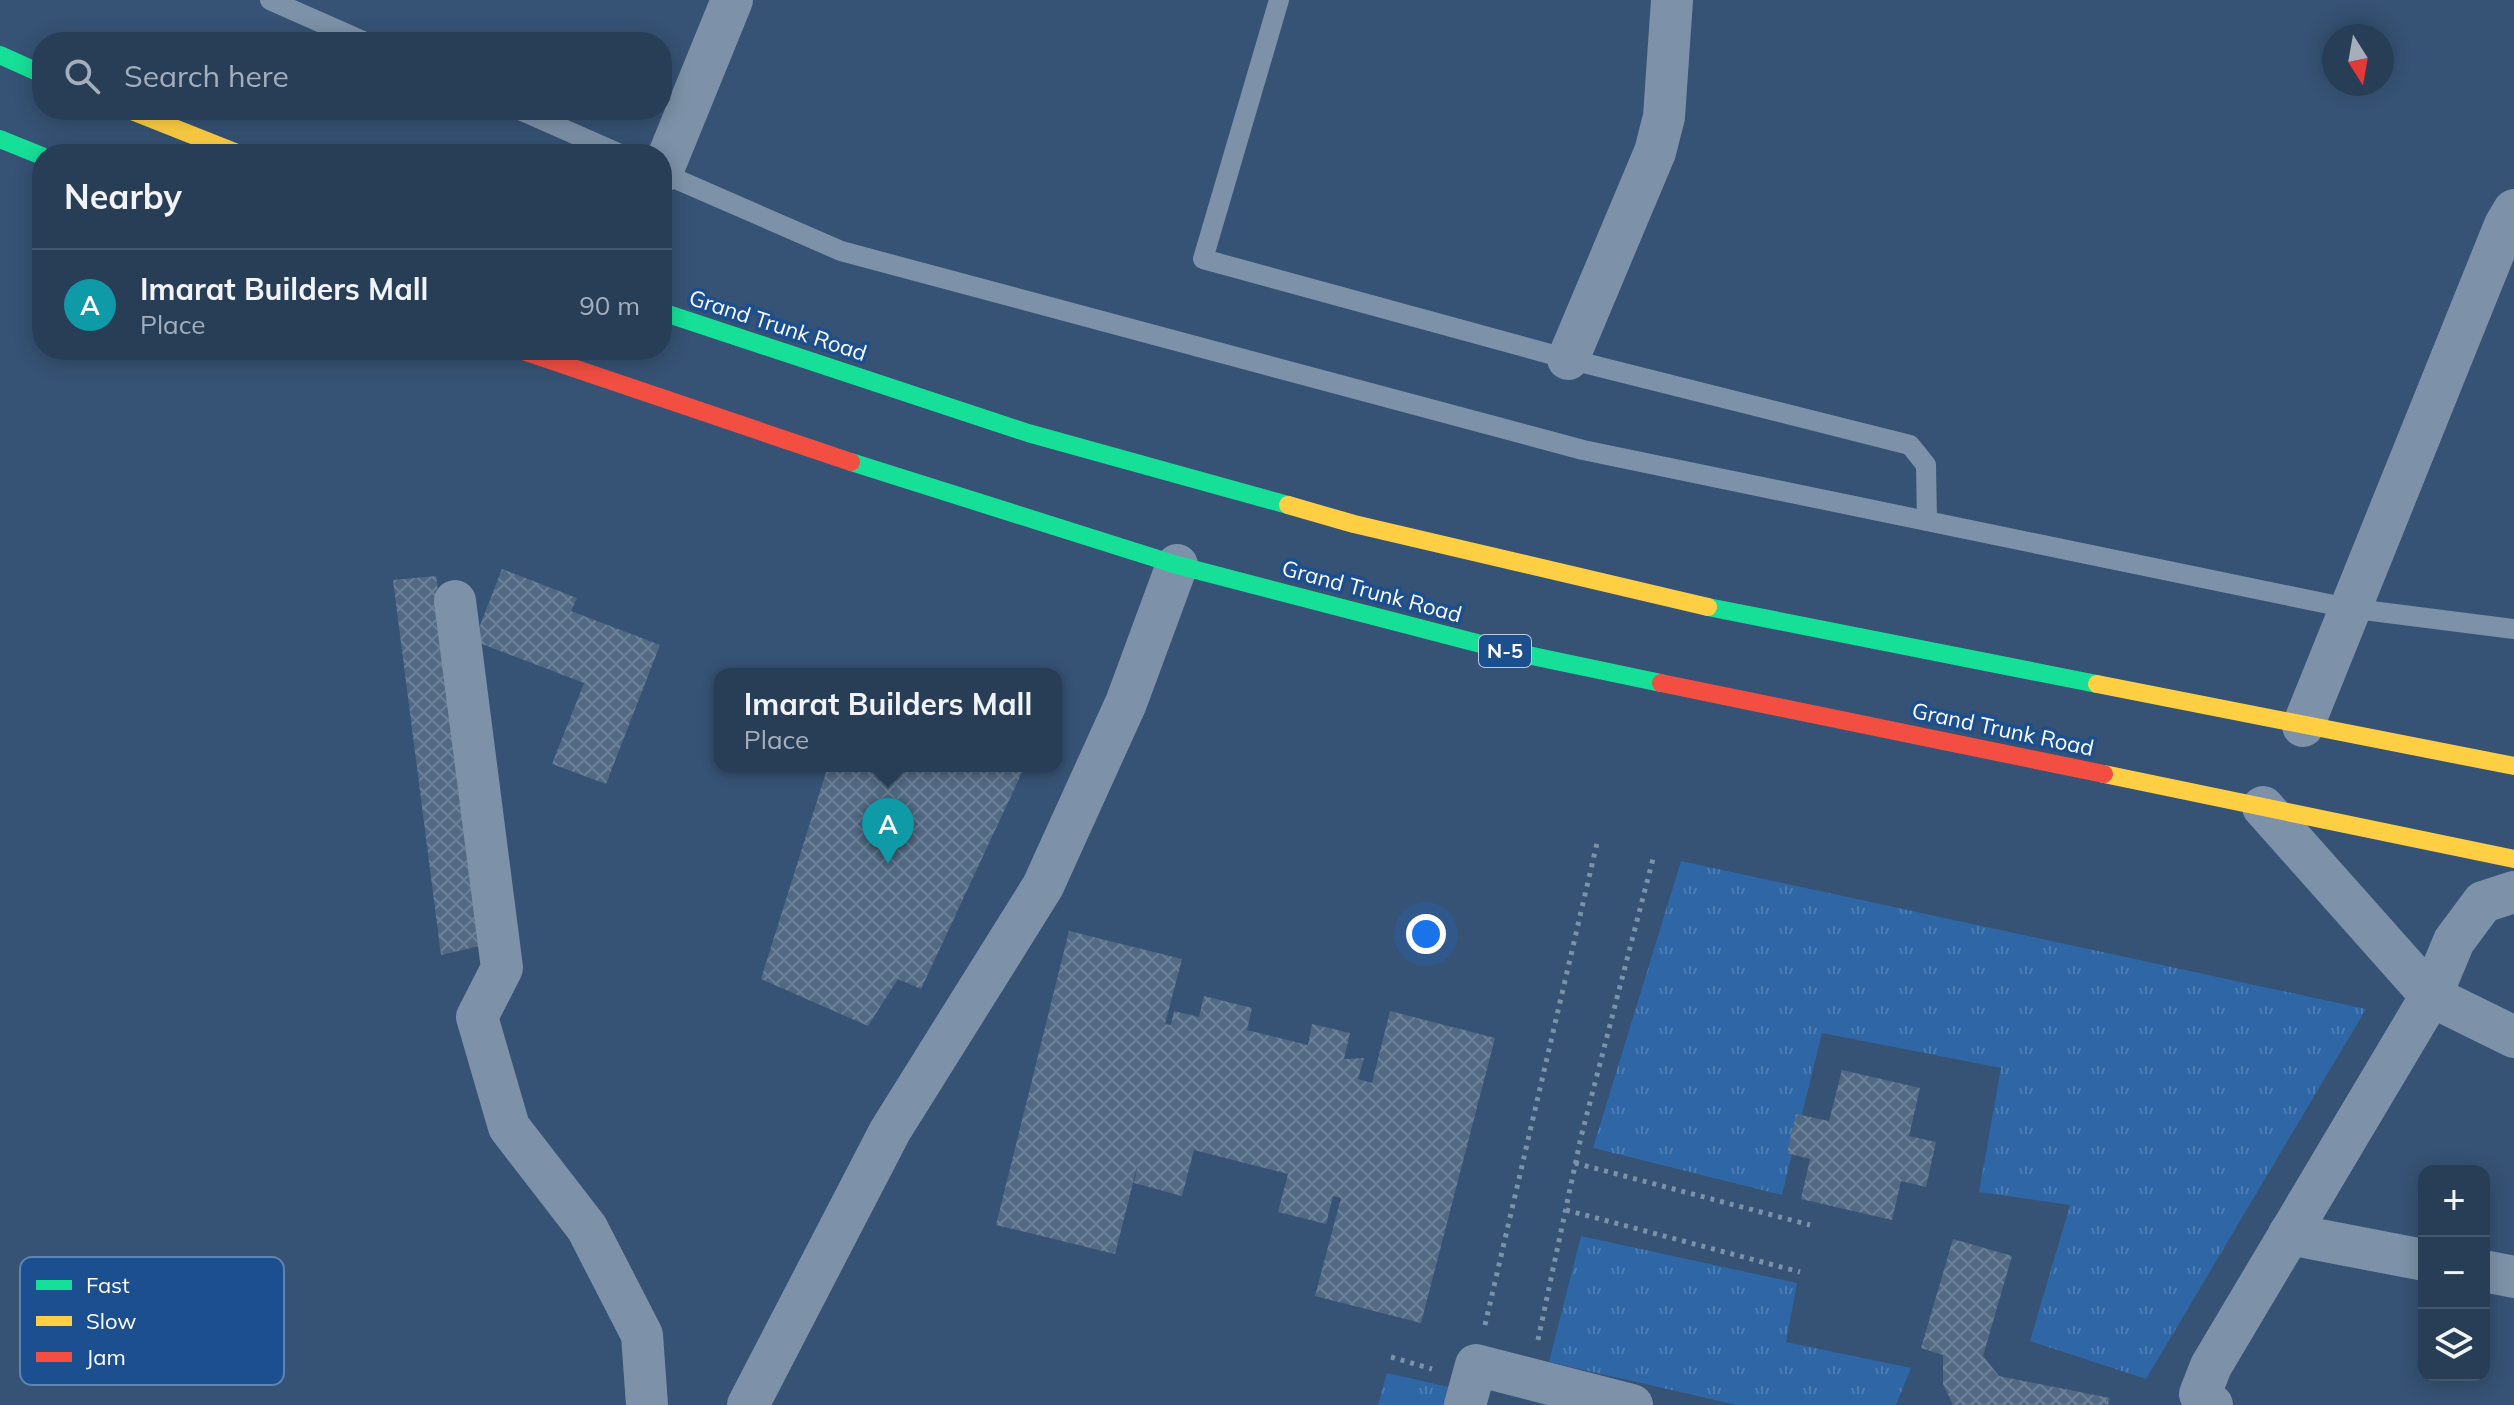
<!DOCTYPE html>
<html lang="en">
<head>
<meta charset="utf-8">
<style>
	body { margin:0; font-family:Mulish,sans-serif; background:#344961; color:#f1f3f6 }
	.controls { position:absolute; right:24px; bottom:24px; display:grid; overflow:hidden; border-radius:16px; box-shadow:0 4px 20px #0003 }
	.controls button { width:72px; height:72px; display:grid; place-items:center; padding:0; border:0; border-bottom:2px solid #44576d; background:#283e57; color:#f1f3f6; font:40px sans-serif }
	.compass { position:absolute; left:2322px; top:24px; width:72px; height:72px; border-radius:50%; background:#283e57; box-shadow:0 4px 20px #0003; rotate:169deg }
	.you { position:absolute; left:1426px; top:934px; width:28px; height:28px; margin:-20px; border:6px solid #fff; border-radius:50%; background:#1a73e8; box-shadow:0 0 0 12px #1a73e833 }
	.badge { display:grid; place-items:center; width:52px; height:52px; border-radius:50%; background:#bca0f2; color:#fff; font-size:26px; font-weight:700 }
	.pin { position:absolute; translate:-50% -66px; filter:drop-shadow(0 2px 4px #0008) }
	.pin::after { content:''; position:absolute; top:42px; width:28px; height:24px; background:inherit; clip-path:polygon(0 0,100% 0,50% 100%) }
	.popup { position:absolute; left:714px; top:668px; width:348px; height:104px; box-sizing:border-box; display:grid; place-content:center; border-radius:16px; background:#283e57; filter:drop-shadow(0 2px 6px #0005); font-size:26px; white-space:nowrap; color:#a5aeba }
	.popup b { font-size:30px; color:#f1f3f6 }
	.popup::after { content:''; position:absolute; left:50%; top:100%; margin-left:-16px; border:16px solid transparent; border-top-color:#283e57 }
	.list { margin:0; padding:0; list-style:none }
	h2 { display:flex; justify-content:space-between; align-items:center; height:104px; margin:0; padding:0 32px; font-size:34px }
	h2 small { font-size:26px; font-weight:400; color:#a5aeba }
	.list li { display:grid; grid-template-columns:52px 1fr auto; gap:24px; align-items:center; box-sizing:border-box; height:112px; padding:0 32px; border-top:2px solid #44576d }
	.list b { display:block; font-size:30px; white-space:nowrap }
	.list p { margin:0; font-size:26px; white-space:nowrap; color:#a5aeba }
	.list em { font-size:26px; font-style:normal; color:#a5aeba }
	.icon { flex:none; width:44px; height:44px; fill:none; stroke:currentColor; stroke-width:2; stroke-linecap:round; stroke-linejoin:round }
	.map { position:relative; flex:none; width:2514px; height:1405px; overflow:hidden }
	.search { position:absolute; background:#283e57; box-shadow:0 4px 20px #0003; left:32px; top:32px; width:640px; height:88px; display:flex; align-items:center; gap:20px; box-sizing:border-box; padding:0 28px; border-radius:32px; color:#a5aeba; font-size:30px }
	.panel { position:absolute; background:#283e57; box-shadow:0 4px 20px #0003; left:32px; top:144px; width:640px; height:216px; border-radius:32px }
	.map>svg:first-child { display:block }
</style>
</head>
<body>
<div class="map">
<svg width="2514" height="1405" viewBox="0 0 2514 1405">
	<defs>
		<pattern id="grass-tufts" width="24" height="20" patternUnits="userSpaceOnUse" patternTransform="scale(2)"><rect width="24" height="20" fill="#2f66a5"/><path d="M3 7l-1-3M5 7V3M7 7l1-3M15 17l-1-3M17 17v-4M19 17l1-3" fill="none" stroke="#4e7db2"/></pattern>
		<pattern id="building-cross-hatch" width="8" height="8" patternUnits="userSpaceOnUse" patternTransform="scale(2)"><rect width="8" height="8" fill="#526984"/><path d="M0 0l8 8M0 8l8-8" fill="none" stroke="#6c8096"/></pattern>
	</defs>
	<rect width="100%" height="100%" fill="#365274"/>
	<g fill="url(#grass-tufts)">
		<polygon points="1681,861 2366,1009 2146,1379 2030,1341 2070,1205 1979,1192 2001,1068 1822,1033 1782,1195 1593,1148"/>
		<polygon points="1581,1236 1797,1283 1786,1342 1911,1368 1896,1405 1737,1405 1549,1362"/>
		<polygon points="1387,1373 1458,1389 1454,1405 1378,1405"/>
	</g>
	<g fill="url(#building-cross-hatch)">
		<polygon points="502,569 577,598 571,611 660,645 606,784 552,764 584,683 474,641"/>
		<polygon points="436,576 488,944 441,955 393,580"/>
		<polygon points="828,766 1025,766 921,989 898,979 868,1026 761,979"/>
		<polygon points="1069,931 1182,959 1165,1024 1171,1025 1174,1011 1199,1017 1204,996 1252,1008 1247,1030 1308,1045 1312,1024 1350,1033 1344,1059 1364,1058 1358,1079 1372,1083 1390,1011 1495,1038 1421,1323 1315,1296 1341,1198 1333,1196 1326,1224 1278,1212 1288,1174 1194,1150 1182,1196 1134,1183 1138,1163 1115,1254 996,1225"/>
		<polygon points="1842,1070 1920,1088 1909,1136 1936,1142 1926,1187 1901,1181 1892,1220 1801,1199 1810,1159 1787,1153 1796,1114 1829,1121"/>
		<polygon points="1953,1239 2012,1256 1983,1356 1999,1376 2110,1398 2108,1405 1953,1405 1943,1384 1943,1355 1921,1348"/>
	</g>
	<g fill="none" stroke-linecap="round" stroke-linejoin="round">
		<g stroke="#7d92a8" stroke-width="5" stroke-dasharray="4 6" stroke-linecap="butt">
			<polyline points="1575,1163 1810,1225"/>
			<polyline points="1566,1210 1800,1272"/>
			<polyline points="1485,1325 1597,843"/>
			<polyline points="1538,1340 1581,1137 1654,855"/>
			<polyline points="1391,1357 1432,1369"/>
		</g>
		<g stroke="#7d92a8" stroke-width="20">
			<polyline points="270,0 365,42"/>
			<polyline points="1279,0 1203,259 1568,359 1910,445 1926,465 1927,521"/>
			<polyline points="520,110 620,154"/>
			<polyline points="662,173 841,251 1583,450 2348,608 2514,629"/>
		</g>
		<g stroke="#7d92a8" stroke-width="42">
			<polyline points="662,172 732,0"/>
			<polyline points="1568,359 1655,152 1664,117 1672,0"/>
			<polyline points="455,601 502,968 477,1017 509,1127 587,1228 642,1335 647,1405"/>
			<polyline points="2303,726 2505,225 2514,210"/>
			<polyline points="2263,807 2431,996 2454,941 2483,902 2514,892"/>
			<polyline points="2289,1234 2424,1260"/>
			<polyline points="2484,1271 2514,1277"/>
			<polyline points="748,1405 890,1131 1043,886 1126,703 1177,565"/>
			<polyline points="1465,1405 1476,1365 1632,1405"/>
			<polyline points="2212,1405 2200,1394 2211,1366 2431,996 2514,1037"/>
		</g>
		<g stroke="#16e098" stroke-width="18">
			<polyline points="0,55 42,74"/>
			<polyline points="0,139 42,156"/>
			<polyline points="662,312 1028,433 1288,505"/>
			<polyline points="851,462 1177,565 1504,650 1661,683"/>
			<polyline points="1708,607 2097,684"/>
		</g>
		<g stroke="#ffcf43" stroke-width="18">
			<polyline points="129,110 240,154"/>
			<polyline points="1288,505 1354,524 1708,607"/>
			<polyline points="2097,684 2514,766"/>
			<polyline points="2104,774 2514,859"/>
		</g>
		<g stroke="#f24e42" stroke-width="18">
			<polyline points="520,350 851,462"/>
			<polyline points="1661,683 2104,774"/>
		</g>
	</g>
	<g text-anchor="middle" stroke-width="7" stroke-linejoin="round" paint-order="stroke">
		<rect fill="#1b4f8f" stroke="#bbcadd" stroke-width="2" x="1479" y="635" width="52" height="32" rx="6"/>
		<g font-size="20" font-weight="bold" fill="#fff">
			<text x="1505" y="658">N-5</text>
		</g>
		<g font-size="22" fill="#fff" stroke="#1b4f8f">
			<text transform="translate(778 325) rotate(18)" y="8">Grand Trunk Road</text>
			<text transform="translate(1372 591) rotate(15)" y="8">Grand Trunk Road</text>
			<text transform="translate(2003 729) rotate(12)" y="8">Grand Trunk Road</text>
		</g>
	</g>
	<rect x="20" y="1257" width="264" height="128" rx="12" fill="#1b4f8f" stroke="#5f84b1" stroke-width="2"/>
	<rect x="36" y="1280" width="36" height="10" fill="#16e098"/>
	<rect x="36" y="1316" width="36" height="10" fill="#ffcf43"/>
	<rect x="36" y="1352" width="36" height="10" fill="#f24e42"/>
	<g font-size="22" fill="#fff">
		<text x="86" y="1293">Fast</text>
		<text x="86" y="1329">Slow</text>
		<text x="86" y="1365">Jam</text>
	</g>
</svg>
<div class="controls">
<button>+</button>
<button>−</button>
<button><svg class="icon" aria-label="layers" viewBox="0 0 24 24"><path d="M12 4l9 5-9 5-9-5zM3 14l9 5 9-5"/></svg></button>
</div>
<svg class="compass" viewBox="-18 -18 36 36"><path d="M0-13l5 13h-10z" fill="#e53935"/><path d="M0 13l5-13h-10z" fill="#a5aeba"/></svg>
<div class="you"></div>
<div class="pin badge" style="left:888px;top:864px;background:#0f9aa8">A</div>
<div class="popup"><b>Imarat Builders Mall</b>Place</div>
<div class="search"><svg class="icon" aria-label="search" viewBox="0 0 24 24"><circle cx="10" cy="10" r="6"/><path d="M15 15l6 6"/></svg>Search here</div>
<section class="panel">
<h2>Nearby<small></small></h2>
<ul class="list">
<li><span class="badge" style="background:#0f9aa8">A</span><div><b>Imarat Builders Mall</b><p>Place</p></div><em>90 m</em></li>
</ul>
</section>
</div>
</body>
</html>
